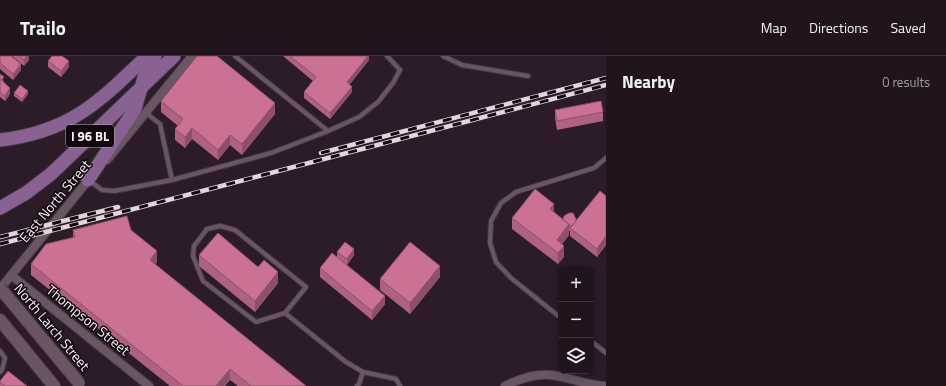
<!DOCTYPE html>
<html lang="en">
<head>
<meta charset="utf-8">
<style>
	body { margin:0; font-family:"Titillium Web",sans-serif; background:#2d212b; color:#f1f3f6 }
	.controls { position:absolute; right:12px; bottom:12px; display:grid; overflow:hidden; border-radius:8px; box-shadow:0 2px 10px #0003 }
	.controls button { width:36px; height:36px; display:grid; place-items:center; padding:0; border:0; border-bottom:1px solid #3e333c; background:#21141e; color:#f1f3f6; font:20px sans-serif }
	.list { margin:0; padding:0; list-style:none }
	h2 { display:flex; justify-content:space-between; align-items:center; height:52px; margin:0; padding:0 16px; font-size:17px }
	h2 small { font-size:13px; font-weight:400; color:#a29ea4 }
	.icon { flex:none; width:22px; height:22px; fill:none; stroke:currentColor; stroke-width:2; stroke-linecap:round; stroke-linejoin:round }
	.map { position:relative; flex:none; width:606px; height:330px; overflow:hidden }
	header { display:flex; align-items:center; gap:24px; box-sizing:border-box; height:56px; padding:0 20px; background:#21141e; border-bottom:1px solid #3e333c }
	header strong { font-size:19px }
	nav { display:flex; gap:22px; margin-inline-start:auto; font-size:14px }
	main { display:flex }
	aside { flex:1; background:#21141e }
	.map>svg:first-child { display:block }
</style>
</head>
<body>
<header>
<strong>Trailo</strong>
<nav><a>Map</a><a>Directions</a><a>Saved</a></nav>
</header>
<main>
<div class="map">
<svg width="606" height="330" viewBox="0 0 606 330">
	<rect width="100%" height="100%" fill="#2c1b28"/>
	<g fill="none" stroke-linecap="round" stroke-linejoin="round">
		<defs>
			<g id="lane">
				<polyline points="235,0 328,75"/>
				<polyline points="443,0 462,9 528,20"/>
				<polyline points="146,57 160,68 172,124"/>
				<polyline points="90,125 102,134 114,135 172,124 271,97 328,75 359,61 378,46 393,27 400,14 387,0"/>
				<polygon points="220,170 235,174 306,231 285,257 256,266 203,225 193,200 194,190 207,173"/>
				<polyline points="285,257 346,306 363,316 396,323 400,330"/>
				<polyline points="561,262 511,222 496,206 490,187 491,165 501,147 516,136 594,112 606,102"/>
				<polyline points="591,285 606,297"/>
				<polyline points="0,295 5,302 2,314 0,316"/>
				<polyline points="357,330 359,328 363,316"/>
			</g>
			<g id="street">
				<polyline points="107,104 192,0"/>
				<polyline points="11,219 149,330"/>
				<polyline points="0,233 90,122"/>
				<path d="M505 330C519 323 535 317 551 319 569 321 586 329 604 330"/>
			</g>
			<polyline id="secondary" points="0,264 54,330"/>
			<g id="primary">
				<path d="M0 84C70 76 99 46 147 0"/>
				<polyline points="88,124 135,53 145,18 155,0"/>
				<polyline points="0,152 26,137 51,118 174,0"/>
			</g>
		</defs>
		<use href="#lane" stroke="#473a44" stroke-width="6"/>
		<use href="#street" stroke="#473a44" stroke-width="10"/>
		<use href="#secondary" stroke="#473a44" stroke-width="14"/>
		<use href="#primary" stroke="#473a44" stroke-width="15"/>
		<use href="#lane" stroke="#695564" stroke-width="4"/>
		<use href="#street" stroke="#695564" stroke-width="8"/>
		<use href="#secondary" stroke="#695564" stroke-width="12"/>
		<use href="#primary" stroke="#896293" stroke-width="13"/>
		<defs>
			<g id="rail">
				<polyline points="321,97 606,22"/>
				<polyline points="0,181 118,151"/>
				<polyline points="0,188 606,29"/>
			</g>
		</defs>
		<use href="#rail" stroke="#e2d6de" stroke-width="4.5"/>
		<use href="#rail" stroke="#10090e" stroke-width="3" stroke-dasharray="9" stroke-linecap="butt"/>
		<defs>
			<polyline id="secondary-bridge" points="0,232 79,327"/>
		</defs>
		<use href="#secondary-bridge" stroke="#473a44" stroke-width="14" stroke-linecap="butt"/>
		<use href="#secondary-bridge" stroke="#695564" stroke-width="12"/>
	</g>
	<g fill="#af6181">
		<polygon points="0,0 21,14 13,24 0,13"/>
		<polygon points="12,0 29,0 29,4 24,10"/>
		<polygon points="283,0 369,0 369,4 349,29 352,36 330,63 304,42 304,36 313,25"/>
		<polygon points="48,5 69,11 61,21 48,11"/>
		<polygon points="0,18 10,38 8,41 5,45 0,41"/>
		<polygon points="14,37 28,38 22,46 14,40"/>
		<polygon points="161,45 275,58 242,99 230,89 218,104 192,83 185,92 175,84 175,73 178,70 161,56"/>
		<polygon points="555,54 603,56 603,65 557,74 555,62"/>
		<polygon points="606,140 606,189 597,201 570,180 570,175 569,175 569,179 562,188 564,201 558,208 512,173 512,162 554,156 563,164 576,164"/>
		<polygon points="73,174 131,174 157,206 155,208 306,330 238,330 230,324 225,330 170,330 31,219 31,208 73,181"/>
		<polygon points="337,196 354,199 347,209 385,248 372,264 320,221 320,212 337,201"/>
		<polygon points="199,199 278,227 255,256 199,210"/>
		<polygon points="440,221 410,258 380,234 380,223"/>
		<polygon points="0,325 27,330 0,330"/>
	</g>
	<g fill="#8e4f69">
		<polygon points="26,0 29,0 29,4 24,10 24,4"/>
		<polygon points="368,0 369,0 369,4 347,32 347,26"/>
		<polygon points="69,5 69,11 61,21 61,15"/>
		<polygon points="21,8 21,14 13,24 13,18"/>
		<polygon points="352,31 352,36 330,63 330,57"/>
		<polygon points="10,32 10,38 8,41 5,45 5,40"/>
		<polygon points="28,35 28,38 22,46 22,43"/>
		<polygon points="275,47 275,58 242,99 242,88"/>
		<polygon points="192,72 192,83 185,92 185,81"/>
		<polygon points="230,79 230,89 218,104 218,94"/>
		<polygon points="554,148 554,159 550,153"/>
		<polygon points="569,168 569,179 557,195 557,184"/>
		<polygon points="606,180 606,189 597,201 597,193"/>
		<polygon points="564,190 564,201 558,208 558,197"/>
		<polygon points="354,193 354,199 347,209 347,203"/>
		<polygon points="157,195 157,206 150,215 150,204"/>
		<polygon points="440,210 440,221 410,258 410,247"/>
		<polygon points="278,216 278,227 255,256 255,245"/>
		<polygon points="385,240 385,248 372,264 372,255"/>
		<polygon points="230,313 230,324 225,330 216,330"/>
	</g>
	<g fill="#cb7196" stroke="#8e4f69">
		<polygon points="0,0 11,0 21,8 13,18 0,7"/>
		<polygon points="19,0 27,0 24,4"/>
		<polygon points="52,0 62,0 69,5 61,15 48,5"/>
		<polygon points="197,0 217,0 275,47 242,88 230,79 218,94 192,72 185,81 175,73 183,63 161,45"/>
		<polygon points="290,0 368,0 347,26 352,31 330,57 304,36 316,21"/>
		<polygon points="0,18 4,21 1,24 10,32 8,35 5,40 0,36"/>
		<polygon points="20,29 28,35 22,43 14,37"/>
		<polygon points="601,45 603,56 557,65 555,54"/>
		<polygon points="535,133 554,148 550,153 569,168 557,184 564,190 558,197 512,162"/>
		<polygon points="600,135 606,140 606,180 597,193 570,172"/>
		<polygon points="569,157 573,157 576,163 576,165 572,170 569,169 569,168 563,164 564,160"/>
		<polygon points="127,160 131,174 157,195 150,204 306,330 251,330 230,313 216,330 183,330 31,208 46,188 75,181 73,174"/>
		<polygon points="218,177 258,211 264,204 278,216 255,245 199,199"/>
		<polygon points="345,186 354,193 347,203 337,196"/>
		<polygon points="410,186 440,210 410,247 380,223"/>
		<polygon points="332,197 385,240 372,255 320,212"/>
		<polygon points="8,315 27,330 5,330 0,326 0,325"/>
	</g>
	<g text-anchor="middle" stroke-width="3" stroke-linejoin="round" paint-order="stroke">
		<rect fill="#10090e" stroke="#b6abb2" stroke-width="1" x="66" y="69" width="48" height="22" rx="3"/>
		<g font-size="13" font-weight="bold" fill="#fdf1f9">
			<text x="90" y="85">I 96 BL</text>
		</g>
		<g font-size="14" fill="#fdf1f9" stroke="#10090e">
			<text transform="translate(55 145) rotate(-50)" y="5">East North Street</text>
			<text transform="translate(88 264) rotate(39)" y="5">Thompson Street</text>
			<text transform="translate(52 271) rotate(50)" y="5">North Larch Street</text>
		</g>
	</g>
</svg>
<div class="controls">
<button>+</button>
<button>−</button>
<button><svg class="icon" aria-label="layers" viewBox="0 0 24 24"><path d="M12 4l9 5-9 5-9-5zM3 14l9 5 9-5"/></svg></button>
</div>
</div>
<aside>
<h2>Nearby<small>0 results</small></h2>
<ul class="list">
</ul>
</aside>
</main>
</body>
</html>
